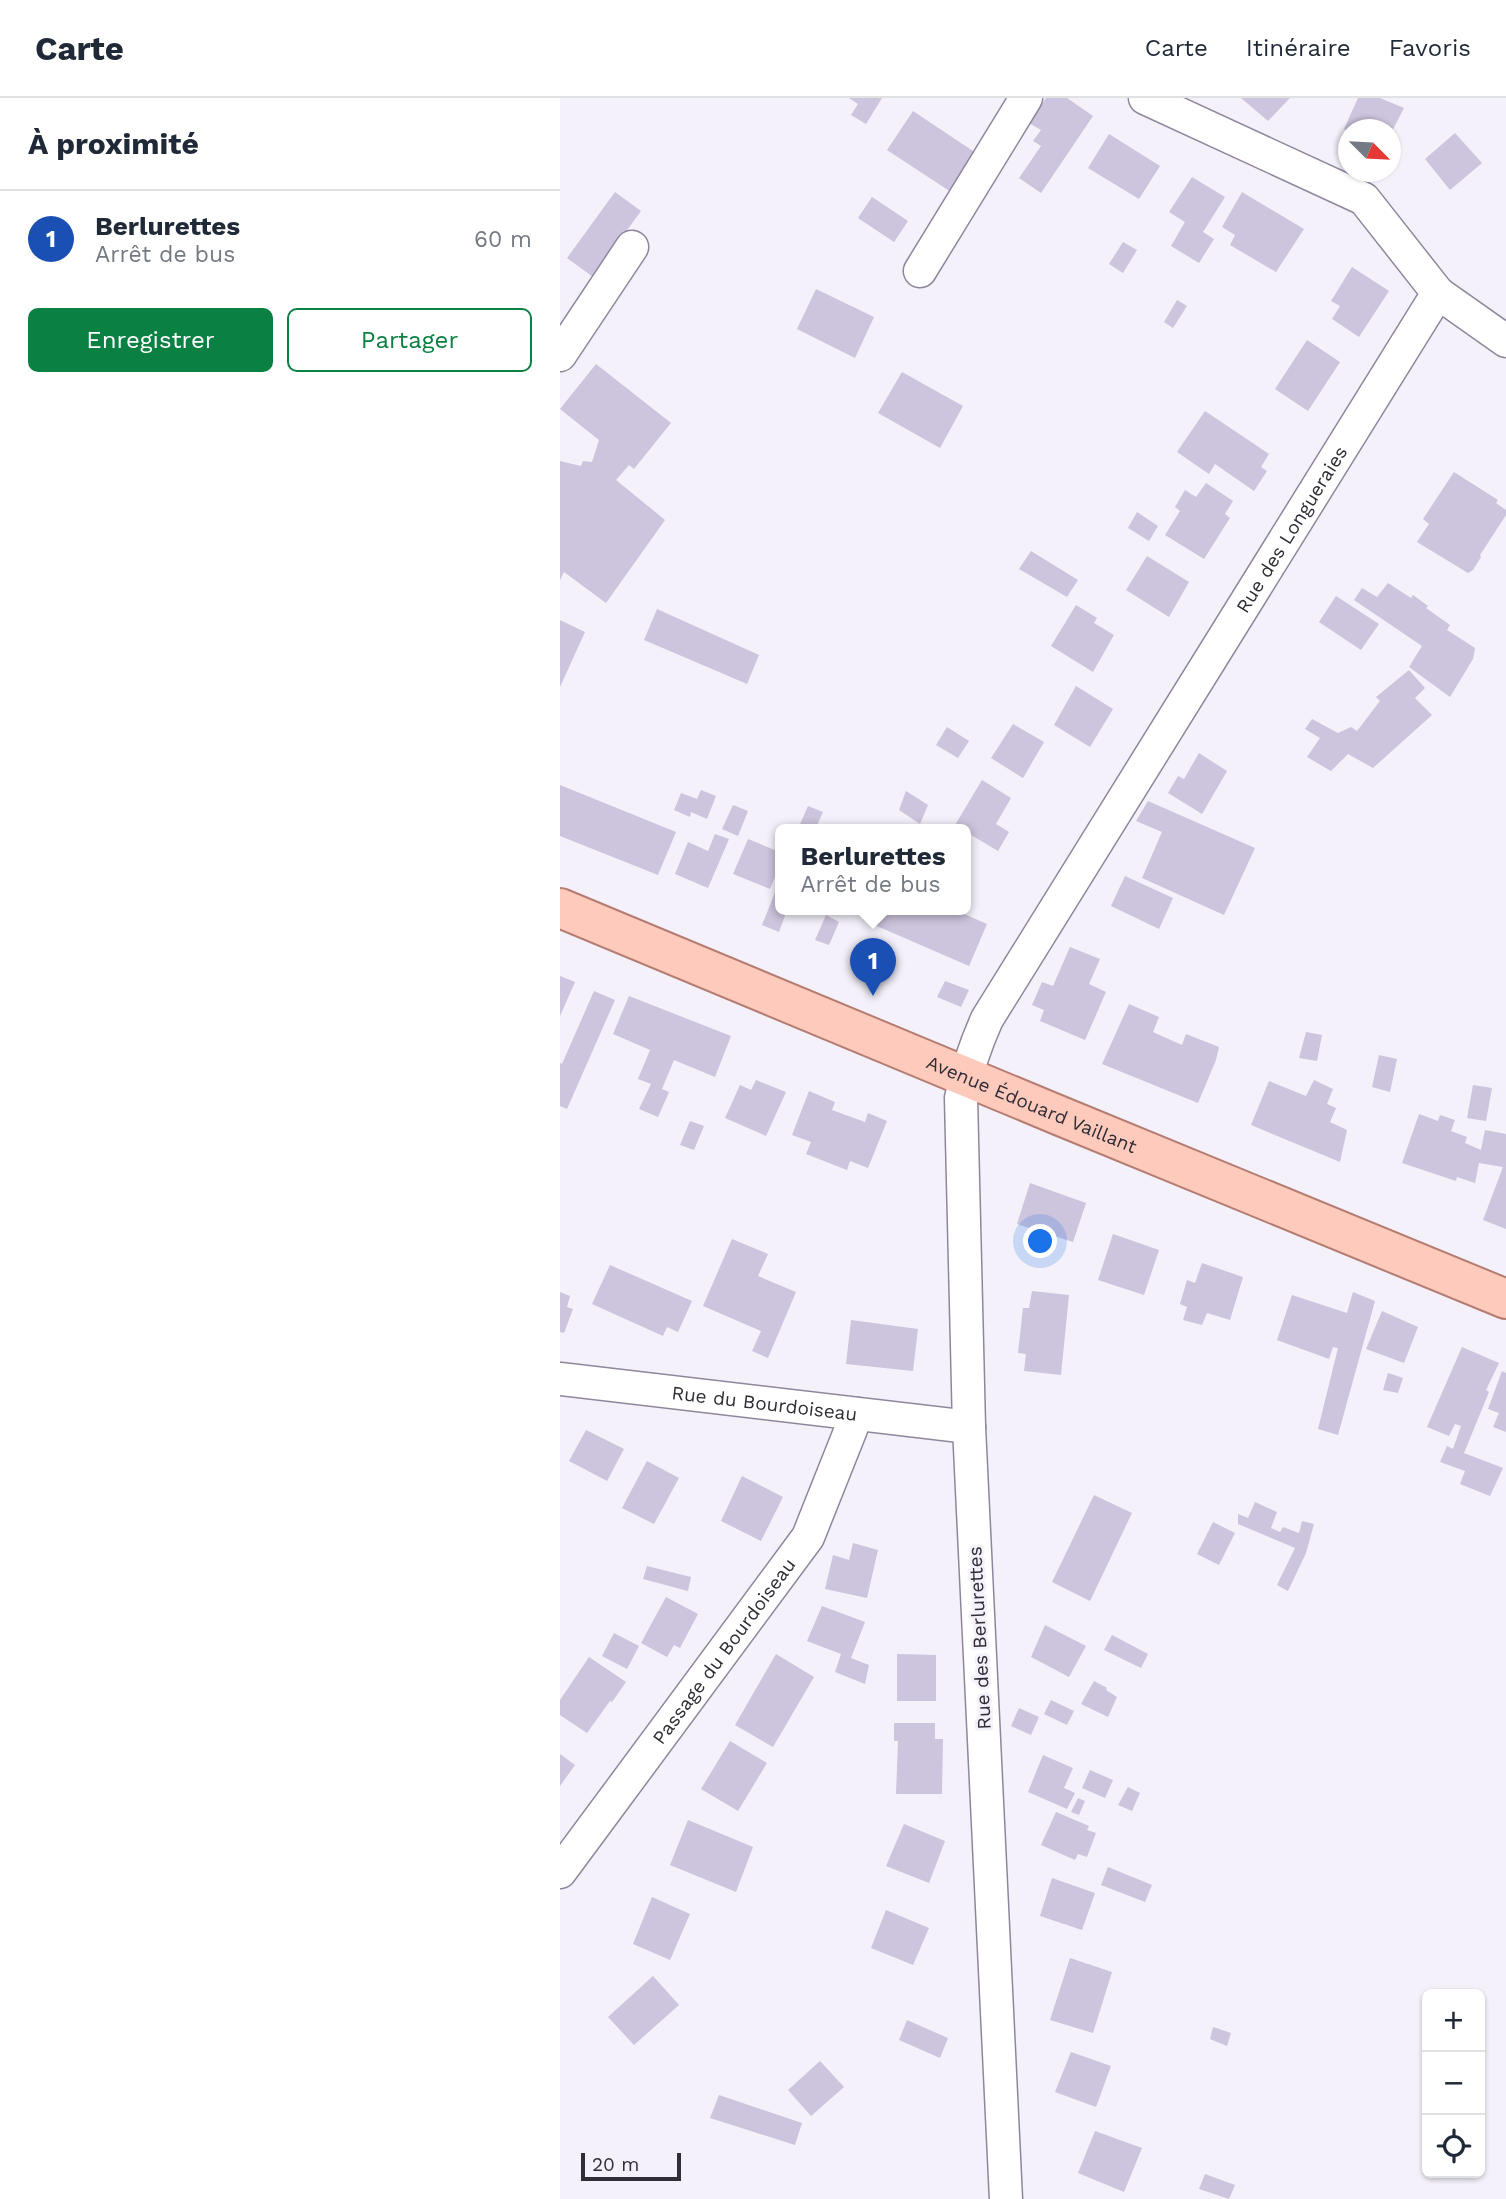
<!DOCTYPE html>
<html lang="fr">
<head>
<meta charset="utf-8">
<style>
	body { margin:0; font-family:"Work Sans",sans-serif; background:#f6f6f7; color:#1f2937 }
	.controls { position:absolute; right:21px; bottom:21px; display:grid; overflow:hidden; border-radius:10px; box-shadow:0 2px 5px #0004 }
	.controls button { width:63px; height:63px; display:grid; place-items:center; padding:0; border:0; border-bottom:2px solid #e0e1e3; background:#fff; color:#1f2937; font:35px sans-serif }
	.compass { position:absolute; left:778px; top:21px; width:63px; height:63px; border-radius:50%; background:#fff; box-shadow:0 2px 5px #0004; rotate:114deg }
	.scale { position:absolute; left:21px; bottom:18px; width:100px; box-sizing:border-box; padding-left:7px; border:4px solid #312d37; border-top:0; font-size:19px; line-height:24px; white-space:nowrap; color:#312d37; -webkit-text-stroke:5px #f4f1fb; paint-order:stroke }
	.you { position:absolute; left:481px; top:1144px; width:24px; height:24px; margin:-18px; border:5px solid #fff; border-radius:50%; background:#1a73e8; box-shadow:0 0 0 10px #1a73e833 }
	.badge { display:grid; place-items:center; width:46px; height:46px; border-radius:50%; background:#0b8043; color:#fff; font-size:23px; font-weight:700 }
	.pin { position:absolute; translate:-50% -58px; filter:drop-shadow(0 2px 4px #0008) }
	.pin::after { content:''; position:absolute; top:37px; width:24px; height:21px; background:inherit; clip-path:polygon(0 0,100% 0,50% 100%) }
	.popup { position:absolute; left:215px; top:726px; width:196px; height:91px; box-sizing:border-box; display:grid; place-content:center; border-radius:10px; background:#fff; filter:drop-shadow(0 2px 5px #0005); font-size:23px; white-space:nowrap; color:#747a83 }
	.popup b { font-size:26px; color:#1f2937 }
	.popup::after { content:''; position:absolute; left:50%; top:100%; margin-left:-14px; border:14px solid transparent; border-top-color:#fff }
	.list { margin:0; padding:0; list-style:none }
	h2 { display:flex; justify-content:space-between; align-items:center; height:91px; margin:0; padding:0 28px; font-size:30px }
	h2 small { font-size:23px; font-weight:400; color:#747a83 }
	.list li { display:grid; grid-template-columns:46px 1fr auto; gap:21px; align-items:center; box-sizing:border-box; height:98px; padding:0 28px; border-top:2px solid #e0e1e3 }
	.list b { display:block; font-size:26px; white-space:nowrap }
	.list p { margin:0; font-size:23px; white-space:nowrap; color:#747a83 }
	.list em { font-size:23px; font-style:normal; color:#747a83 }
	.actions { display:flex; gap:14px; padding:21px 28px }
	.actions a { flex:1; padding:16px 0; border:2px solid #0b8043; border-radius:10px; text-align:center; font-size:24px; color:#0b8043 }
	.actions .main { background:#0b8043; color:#fff }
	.icon { flex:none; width:38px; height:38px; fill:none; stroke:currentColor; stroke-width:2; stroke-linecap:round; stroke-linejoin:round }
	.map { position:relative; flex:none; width:946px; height:2101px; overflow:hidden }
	header { display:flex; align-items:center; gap:42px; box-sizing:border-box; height:98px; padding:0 35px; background:#fff; border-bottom:2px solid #e0e1e3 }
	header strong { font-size:33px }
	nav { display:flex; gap:38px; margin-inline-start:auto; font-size:24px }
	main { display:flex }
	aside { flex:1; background:#fff }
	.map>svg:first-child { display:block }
</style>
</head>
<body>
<header>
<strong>Carte</strong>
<nav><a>Carte</a><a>Itinéraire</a><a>Favoris</a></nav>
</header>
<main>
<aside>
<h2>À proximité<small></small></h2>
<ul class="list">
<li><span class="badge" style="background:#1a4fb4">1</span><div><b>Berlurettes</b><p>Arrêt de bus</p></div><em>60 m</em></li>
</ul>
<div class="actions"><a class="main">Enregistrer</a><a>Partager</a></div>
</aside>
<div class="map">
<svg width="946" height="2101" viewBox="0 0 946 2101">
	<rect width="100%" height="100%" fill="#f4f1fb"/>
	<g fill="#cdc4dd">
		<polygon points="289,0 322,0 306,26 291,17 298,6"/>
		<polygon points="486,0 507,0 533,18 481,95 459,80 481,48 473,43 481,32 469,25"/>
		<polygon points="681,0 730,0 708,23"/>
		<polygon points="798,0 820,0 844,10 830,37 830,32 788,32 788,33 784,31"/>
		<polygon points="353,13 416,55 391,94 327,52"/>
		<polygon points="895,35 922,65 890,92 865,61"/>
		<polygon points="549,36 600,68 579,101 528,70"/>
		<polygon points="632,79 665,99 643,134 654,141 639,165 611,148 625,124 609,114"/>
		<polygon points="55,94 81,113 33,179 7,160"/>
		<polygon points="682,94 744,131 716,174 670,147 675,137 662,129"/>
		<polygon points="312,99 348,123 334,144 298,120"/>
		<polygon points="563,144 577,152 563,175 549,166"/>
		<polygon points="792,169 829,193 799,239 772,221 780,208 771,203"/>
		<polygon points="256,191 314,219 295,260 237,231"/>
		<polygon points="617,202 627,208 613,230 604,224"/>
		<polygon points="747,242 780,264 748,313 715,291"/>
		<polygon points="36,266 111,325 74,371 69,367 56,382 105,422 46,505 4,474 0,482 0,363 21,368 23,363 32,364 39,342 0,311"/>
		<polygon points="342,274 403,308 380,350 318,315"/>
		<polygon points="645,313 709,356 701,369 707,373 694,393 655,366 649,376 617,354"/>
		<polygon points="894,374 938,402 936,405 946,412 946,417 920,457 921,459 913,472 908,475 857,444 869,426 863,421"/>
		<polygon points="646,385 673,403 665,416 670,420 644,461 605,437 620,413 615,409 625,392 636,399"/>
		<polygon points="577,414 598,428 589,443 568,430"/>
		<polygon points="471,453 518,482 507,499 459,471"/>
		<polygon points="587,458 629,484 609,519 566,492"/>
		<polygon points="828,485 851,500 853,497 868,508 866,510 890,527 887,532 915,550 913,561 890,599 849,569 862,548 794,502 802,490 817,499"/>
		<polygon points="776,498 819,526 801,552 759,524"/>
		<polygon points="516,507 537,520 534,525 554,537 533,574 491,548"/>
		<polygon points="97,511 199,557 187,586 84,542"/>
		<polygon points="0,522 25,534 0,589"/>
		<polygon points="849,572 865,590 855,600 872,617 813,670 788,656 771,673 747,659 760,640 745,631 752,621 778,635 791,629 797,633 820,603 816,599"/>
		<polygon points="516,588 553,611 530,649 494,627"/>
		<polygon points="453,626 484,644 463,680 431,660"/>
		<polygon points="387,629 409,643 398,660 376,647"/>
		<polygon points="639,655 667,673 642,716 608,695 618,678 624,681"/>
		<polygon points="422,682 451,700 436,726 449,734 438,753 406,734 406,732 395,727"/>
		<polygon points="0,687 116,734 98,777 0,738"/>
		<polygon points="141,692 156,698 147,721 131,714 130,719 114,712 121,695 137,701"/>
		<polygon points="346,693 368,707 360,726 339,712"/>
		<polygon points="588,703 695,750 664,817 582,780 602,734 576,723"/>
		<polygon points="173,707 188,713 178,738 162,731"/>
		<polygon points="248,708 263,714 255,732 240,726"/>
		<polygon points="155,736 169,741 148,790 115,776 128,744 148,753"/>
		<polygon points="188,741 217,753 220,746 220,767 210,791 173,776"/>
		<polygon points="565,778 613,800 599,831 551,808"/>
		<polygon points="220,782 220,812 227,812 219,834 202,827"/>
		<polygon points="308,812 395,812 427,826 409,868 303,822"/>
		<polygon points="266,817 279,824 269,847 255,842"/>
		<polygon points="510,849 540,861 529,886 546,894 525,942 480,923 484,912 472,907 482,884 493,888"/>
		<polygon points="0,878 15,884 0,918"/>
		<polygon points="385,883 409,892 401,909 377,899"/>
		<polygon points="34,893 55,902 7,1011 0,1008 0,965 2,966"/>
		<polygon points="69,898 171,938 155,979 114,962 102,991 109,994 98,1019 79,1011 91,986 78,981 90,952 53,936"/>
		<polygon points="569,906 599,919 593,934 595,935 622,947 626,936 659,949 656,962 638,1005 542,966"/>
		<polygon points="746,934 762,937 757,963 739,960"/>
		<polygon points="819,957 837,961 830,994 812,989"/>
		<polygon points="196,982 226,994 206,1038 165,1020 180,987 191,992"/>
		<polygon points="754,982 773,991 767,1006 776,1010 770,1024 787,1032 780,1064 691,1027 709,983 746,998"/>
		<polygon points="913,987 932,990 926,1023 907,1020"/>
		<polygon points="249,993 275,1004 272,1012 305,1024 308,1015 327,1023 308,1070 290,1063 287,1072 246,1056 251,1044 232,1037"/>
		<polygon points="859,1016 878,1023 880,1017 895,1022 891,1033 907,1039 905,1045 921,1052 925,1032 946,1036 946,1131 923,1122 943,1069 919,1065 915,1085 897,1079 896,1083 842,1065"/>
		<polygon points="130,1023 144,1028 134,1052 120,1047"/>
		<polygon points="470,1085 526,1105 513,1144 457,1126"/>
		<polygon points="553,1136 599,1152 584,1197 538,1182"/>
		<polygon points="172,1141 208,1156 198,1178 236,1194 208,1260 192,1253 201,1233 143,1208"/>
		<polygon points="642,1165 683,1179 670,1222 647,1215 642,1227 623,1222 627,1209 620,1206 627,1182 635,1185"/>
		<polygon points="50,1167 132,1203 118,1234 107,1229 103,1238 32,1206"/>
		<polygon points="472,1193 509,1197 501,1277 464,1273 466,1256 458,1255 463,1210 469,1210"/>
		<polygon points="0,1194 10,1198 7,1209 13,1211 4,1235 0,1234"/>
		<polygon points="793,1194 815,1203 778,1337 758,1331 778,1250 773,1249 769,1261 717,1242 732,1197 787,1215"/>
		<polygon points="822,1213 858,1229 844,1265 806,1251"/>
		<polygon points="291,1222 358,1231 353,1273 286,1266"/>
		<polygon points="902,1249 939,1265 926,1292 929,1294 904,1355 943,1370 930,1398 900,1386 905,1373 880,1364 887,1348 893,1351 901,1328 895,1326 889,1338 867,1329"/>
		<polygon points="942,1273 946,1275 946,1334 933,1329 939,1315 928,1311"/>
		<polygon points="828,1275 843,1280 838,1295 823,1292"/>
		<polygon points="26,1332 64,1351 47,1383 9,1363"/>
		<polygon points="87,1363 119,1380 94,1426 62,1410"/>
		<polygon points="182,1378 223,1399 201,1443 161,1423"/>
		<polygon points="534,1397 572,1415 530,1503 492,1484"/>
		<polygon points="695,1404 717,1414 711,1430 720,1434 723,1429 739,1435 742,1423 754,1426 746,1455 728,1493 717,1487 735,1450 678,1426 678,1416 688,1420"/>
		<polygon points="653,1424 675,1435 659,1467 637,1456"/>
		<polygon points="293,1445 318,1452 307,1500 265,1491 273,1457 289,1462"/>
		<polygon points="87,1468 131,1479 128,1493 83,1481"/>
		<polygon points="106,1499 138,1516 120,1550 114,1547 107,1559 81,1545"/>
		<polygon points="262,1508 305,1524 291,1560 309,1567 305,1586 275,1574 281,1556 247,1543"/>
		<polygon points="485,1527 526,1548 509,1579 471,1559"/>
		<polygon points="54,1535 79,1548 67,1571 42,1558"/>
		<polygon points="552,1537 588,1556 581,1570 544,1552"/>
		<polygon points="216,1556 254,1579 213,1649 175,1627"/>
		<polygon points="337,1556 376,1557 376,1603 337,1603"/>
		<polygon points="29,1559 66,1584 52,1604 50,1603 27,1635 0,1617 0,1602"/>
		<polygon points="534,1583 547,1590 546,1592 557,1599 548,1619 521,1606"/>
		<polygon points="491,1602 514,1613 507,1627 484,1616"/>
		<polygon points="459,1610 479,1619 471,1637 451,1628"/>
		<polygon points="334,1625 375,1625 375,1641 383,1641 382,1696 336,1696 338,1643 334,1643"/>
		<polygon points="170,1643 207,1665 178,1713 141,1691"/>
		<polygon points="0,1656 15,1667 0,1688"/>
		<polygon points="483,1657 513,1670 504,1690 515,1695 507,1711 468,1694"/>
		<polygon points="530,1672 553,1682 545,1700 522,1690"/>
		<polygon points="568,1689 580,1695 572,1713 558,1707"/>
		<polygon points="518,1700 525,1703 519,1717 511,1714"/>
		<polygon points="496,1714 529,1728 527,1732 536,1735 527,1759 518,1756 515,1762 481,1747"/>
		<polygon points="128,1722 193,1749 176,1794 110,1767"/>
		<polygon points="344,1726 385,1743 369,1785 326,1768"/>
		<polygon points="548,1769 592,1787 585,1804 541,1787"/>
		<polygon points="492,1780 535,1795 522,1832 480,1818"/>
		<polygon points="92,1799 130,1816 110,1862 73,1846"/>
		<polygon points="326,1812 369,1830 353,1867 311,1850"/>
		<polygon points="510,1860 552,1874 533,1935 490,1922"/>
		<polygon points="93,1878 119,1907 74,1947 48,1919"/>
		<polygon points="347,1922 388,1940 380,1960 339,1942"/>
		<polygon points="653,1929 671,1935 667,1948 650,1941"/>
		<polygon points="511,1954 551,1968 536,2009 495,1994"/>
		<polygon points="260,1963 284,1989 251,2018 228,1992"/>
		<polygon points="159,1997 242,2025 235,2047 150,2020"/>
		<polygon points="535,2033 582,2050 564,2094 518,2075"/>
		<polygon points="645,2076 675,2087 669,2101 639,2091"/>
	</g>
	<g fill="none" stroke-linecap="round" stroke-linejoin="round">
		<defs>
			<g id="minor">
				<polyline points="360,173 466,0"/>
				<polyline points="878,195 946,243"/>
				<polyline points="0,257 72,149"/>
				<path id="s1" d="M0 1281 409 1329"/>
				<path id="s2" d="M0 1774 248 1439 297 1316"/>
				<path id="s3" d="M446 2101 409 1329 401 1000C407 971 415 948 427 921L878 195 804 101 585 0"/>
			</g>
			<g id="major">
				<path id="s4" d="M0 810 498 1017 946 1201"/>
			</g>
		</defs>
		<use href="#minor" stroke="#8f869d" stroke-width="35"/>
		<use href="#major" stroke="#b57c71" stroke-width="42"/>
		<use href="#minor" stroke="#fff" stroke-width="32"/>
		<use href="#major" stroke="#fdcabc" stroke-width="38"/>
	</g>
	<g text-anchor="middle" stroke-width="6" stroke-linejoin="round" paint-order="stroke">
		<g font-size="19" fill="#312d37" stroke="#f4f1fb">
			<text dy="7" stroke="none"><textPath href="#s3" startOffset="1762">Rue des Longueraies</textPath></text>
			<text dy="7" stroke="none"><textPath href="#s4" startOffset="511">Avenue Édouard Vaillant</textPath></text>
			<text dy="7" stroke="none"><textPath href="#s1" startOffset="206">Rue du Bourdoiseau</textPath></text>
			<text transform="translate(419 1540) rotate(-93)" y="7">Rue des Berlurettes</text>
			<text dy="7" stroke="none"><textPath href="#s2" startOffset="275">Passage du Bourdoiseau</textPath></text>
		</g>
	</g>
</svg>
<div class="controls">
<button>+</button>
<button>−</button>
<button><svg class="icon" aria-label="locate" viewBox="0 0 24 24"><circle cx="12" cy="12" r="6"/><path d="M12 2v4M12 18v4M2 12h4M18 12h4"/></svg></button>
</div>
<svg class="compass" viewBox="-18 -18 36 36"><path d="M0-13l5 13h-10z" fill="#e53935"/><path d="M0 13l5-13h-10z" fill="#747a83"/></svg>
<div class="scale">20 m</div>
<div class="you"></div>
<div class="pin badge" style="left:313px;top:898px;background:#1a4fb4">1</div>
<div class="popup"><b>Berlurettes</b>Arrêt de bus</div>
</div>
</main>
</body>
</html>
